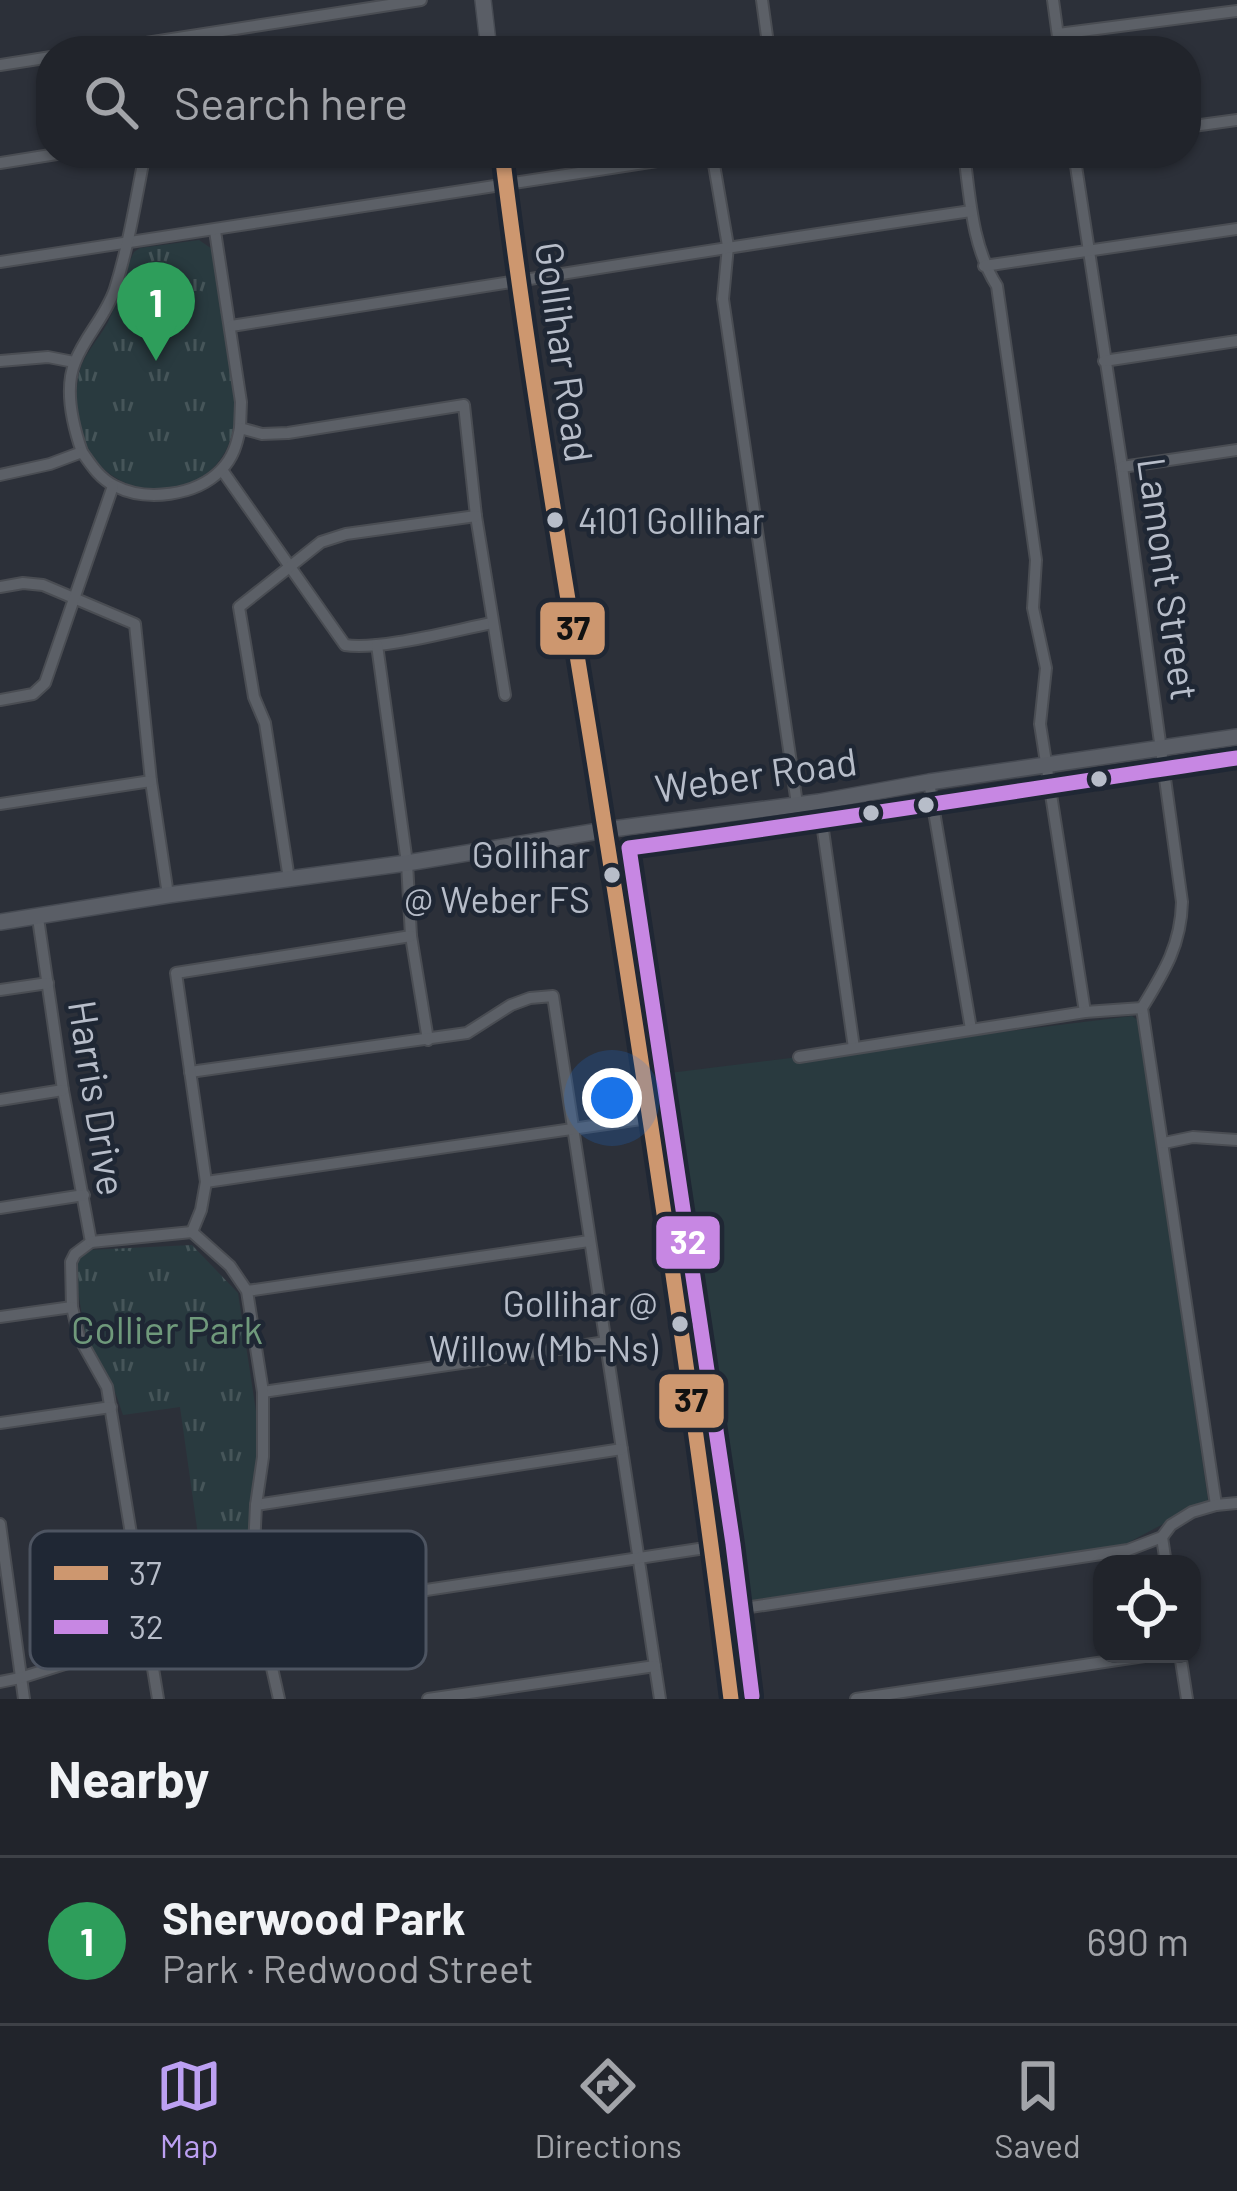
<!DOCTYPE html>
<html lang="en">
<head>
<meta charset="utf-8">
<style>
	body { margin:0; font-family:Barlow,sans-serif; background:#292c33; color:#f1f3f6 }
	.controls { position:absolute; right:36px; bottom:36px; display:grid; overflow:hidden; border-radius:24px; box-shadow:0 3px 9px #0004 }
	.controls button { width:108px; height:108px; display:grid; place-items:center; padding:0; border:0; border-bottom:3px solid #3e4147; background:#21242b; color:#f1f3f6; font:60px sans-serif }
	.you { position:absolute; left:612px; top:1098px; width:42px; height:42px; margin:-30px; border:9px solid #fff; border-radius:50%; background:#1a73e8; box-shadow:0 0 0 18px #1a73e833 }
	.badge { display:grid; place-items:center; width:78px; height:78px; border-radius:50%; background:#bca0f2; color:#fff; font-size:39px; font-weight:700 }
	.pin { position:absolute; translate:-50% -99px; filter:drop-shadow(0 3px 6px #0008) }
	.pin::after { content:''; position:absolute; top:63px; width:42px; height:36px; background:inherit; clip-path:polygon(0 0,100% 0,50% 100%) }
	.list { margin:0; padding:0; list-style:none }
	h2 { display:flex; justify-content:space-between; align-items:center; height:156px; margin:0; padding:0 48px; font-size:51px }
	h2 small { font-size:39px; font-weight:400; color:#a2a4a9 }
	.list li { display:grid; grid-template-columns:78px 1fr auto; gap:36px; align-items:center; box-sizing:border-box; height:168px; padding:0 48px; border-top:3px solid #3e4147 }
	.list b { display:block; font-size:45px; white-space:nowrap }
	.list p { margin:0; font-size:39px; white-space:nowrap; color:#a2a4a9 }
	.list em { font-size:39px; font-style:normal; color:#a2a4a9 }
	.icon { flex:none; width:66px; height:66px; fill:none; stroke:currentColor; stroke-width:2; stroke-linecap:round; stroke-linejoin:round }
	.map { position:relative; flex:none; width:1237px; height:1699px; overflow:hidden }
	.search { position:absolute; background:#21242b; box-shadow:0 3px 9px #0004; left:36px; right:36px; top:36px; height:132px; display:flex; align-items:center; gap:30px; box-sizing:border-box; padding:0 42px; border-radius:48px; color:#a2a4a9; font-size:45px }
	.sheet { height:324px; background:#21242b }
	nav { display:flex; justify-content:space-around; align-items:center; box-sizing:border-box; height:168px; border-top:3px solid #3e4147; background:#21242b; font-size:33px; color:#a2a4a9 }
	nav a { display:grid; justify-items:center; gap:6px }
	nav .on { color:#bca0f2 }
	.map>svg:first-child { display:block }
</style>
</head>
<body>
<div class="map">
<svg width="1237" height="1699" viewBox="0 0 1237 1699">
	<defs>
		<pattern id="park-tufts" width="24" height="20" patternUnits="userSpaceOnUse" patternTransform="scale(3)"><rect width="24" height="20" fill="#293a3f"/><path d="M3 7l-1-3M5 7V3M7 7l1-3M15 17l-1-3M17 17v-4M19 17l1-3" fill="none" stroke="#465559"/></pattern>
	</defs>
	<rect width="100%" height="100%" fill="#2c3039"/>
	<polygon fill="#293a3f" points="1132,1016 1139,1021 1208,1500 1122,1546 734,1603 653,1075"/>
	<g fill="url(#park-tufts)">
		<path d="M199 240 212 249 235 404C241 524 58 520 78 379 81 356 98 341 108 322 119 300 123 274 134 252L140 248Z"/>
		<polygon points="192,1245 238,1293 257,1418 257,1623 211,1627 180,1407 123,1415 113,1386 86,1341 74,1265 87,1250"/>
	</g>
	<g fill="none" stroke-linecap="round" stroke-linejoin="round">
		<defs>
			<g id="minor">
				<polyline points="762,0 769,51"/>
				<polyline points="1053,0 1060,51"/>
				<polyline points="1058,34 1237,11"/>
				<polyline points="95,51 421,0"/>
				<polyline points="743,51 769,47"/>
				<polyline points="0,65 51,57"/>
				<polyline points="1186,127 1237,120"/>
				<polyline points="712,153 728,246 723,299 797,804"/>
				<path d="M964 153C970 198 972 247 997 286L1036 560 1033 608 1046 668 1040 724 1085 1012"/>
				<path d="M1074 153 1122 467 1182 902C1181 945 1164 972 1142 1008L1216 1505"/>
				<polyline points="0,163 63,153"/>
				<polyline points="215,231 241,402 240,428"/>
				<polyline points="0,262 709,153"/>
				<polyline points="984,266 1237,229"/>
				<path d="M231 326C478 288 724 247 971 211"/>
				<polyline points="0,361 48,357 74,362"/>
				<polyline points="1104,361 1237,341"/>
				<path d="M82 452C73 426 64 389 75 362 85 336 106 316 115 289 129 244 136 199 145 153"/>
				<polyline points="1122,467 1237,450"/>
				<path d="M222 470 345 645C378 651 455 630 492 623"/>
				<path d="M0 475 50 464 82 452C91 465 100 479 115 486 146 502 196 496 221 470 233 458 237 444 240 428L262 434 288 433 464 405 476 516 505 695"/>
				<polyline points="0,587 23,583 43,585 135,624 151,781 168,895"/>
				<polyline points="377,645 407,863 411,936 428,1040"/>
				<polyline points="0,700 33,694 45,683 113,486"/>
				<polyline points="929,782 971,1029"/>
				<polyline points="819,802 854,1048"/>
				<polyline points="0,804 151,781"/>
				<polyline points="289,879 265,723 254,697 239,607 321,542 346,534 476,516"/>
				<polyline points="38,918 63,1090 91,1242 75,1254 71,1262 72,1307 79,1337 107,1387 158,1699"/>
				<polyline points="0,990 48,983"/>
				<polyline points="799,1057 1085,1012 1142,1008"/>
				<polyline points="190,1072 467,1033 511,1005 530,998 553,996 660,1699"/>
				<polyline points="0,1100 63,1090"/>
				<polyline points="1164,1143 1193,1137 1237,1140"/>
				<polyline points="206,1182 648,1118"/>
				<polyline points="0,1208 84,1195"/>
				<polyline points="91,1242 192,1232"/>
				<polyline points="247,1291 589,1241"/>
				<polyline points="0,1317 72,1307"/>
				<polyline points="263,1392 606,1342"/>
				<polyline points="0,1423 111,1407"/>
				<polyline points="256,1505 622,1449"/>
				<polyline points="0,1524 24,1699"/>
				<polyline points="1162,1537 1166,1564"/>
				<polyline points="718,1612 1128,1550 1162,1537 1171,1525 1192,1512 1216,1505 1237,1503"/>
				<polyline points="267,1614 712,1547"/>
				<polyline points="1180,1654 1187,1699"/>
				<polyline points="0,1682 20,1678 87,1657 263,1628"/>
				<polyline points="279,1699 263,1628 267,1614 254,1548 256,1505 263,1457 263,1392 247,1291 230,1266 192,1232 201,1210 206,1182 176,973 411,936"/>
				<polyline points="428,1699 655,1666"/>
				<polyline points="856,1699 1158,1654"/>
			</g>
			<g id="secondary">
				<polyline points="483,0 489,51"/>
				<polyline points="502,153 518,282 605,830 712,1547 731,1699"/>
				<polyline points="0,922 168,895 407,863 605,830 819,802 929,782 1237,737"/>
			</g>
		</defs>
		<use href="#minor" stroke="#4a4d53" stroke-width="14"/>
		<use href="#secondary" stroke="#474b53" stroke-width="18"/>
		<use href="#minor" stroke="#5c6067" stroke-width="10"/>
		<use href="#secondary" stroke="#5a5e66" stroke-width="15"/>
		<defs>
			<path id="bus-1" d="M502 153C528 366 565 578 599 791 647 1093 693 1396 731 1699"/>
			<path id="bus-2" d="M752 1696 733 1544 629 848C832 821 1034 788 1237 758"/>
		</defs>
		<use href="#bus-1" stroke="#1f2734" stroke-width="24"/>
		<use href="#bus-2" stroke="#1f2734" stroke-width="24"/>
		<use href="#bus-1" stroke="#cd976f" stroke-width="15"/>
		<use href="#bus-2" stroke="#c787e3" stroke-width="15"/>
	</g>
	<g fill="#b7bdc9" stroke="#1f2734" stroke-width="4.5">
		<circle cx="555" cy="520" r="10"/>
		<circle cx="1099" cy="779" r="10"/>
		<circle cx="926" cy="805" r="10"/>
		<circle cx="871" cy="813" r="10"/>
		<circle cx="612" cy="875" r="10"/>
		<circle cx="680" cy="1324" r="10"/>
	</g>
	<g text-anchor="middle" stroke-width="9" stroke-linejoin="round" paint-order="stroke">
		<g font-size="36" fill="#b7bdc9" stroke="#1f2734" text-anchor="end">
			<text x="578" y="534" text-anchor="start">4101 Gollihar</text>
			<text x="590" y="868">Gollihar<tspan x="590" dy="45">@ Weber FS</tspan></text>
			<text x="658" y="1317">Gollihar @<tspan x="658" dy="45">Willow (Mb-Ns)</tspan></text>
		</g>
		<g font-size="39" fill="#b7bdc9" stroke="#1f2734">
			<text transform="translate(564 352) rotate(82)" y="14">Gollihar Road</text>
			<text transform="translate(1168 579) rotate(82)" y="14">Lamont Street</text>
			<text transform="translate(756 775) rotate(-8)" y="14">Weber Road</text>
			<text transform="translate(97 1098) rotate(81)" y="14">Harris Drive</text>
		</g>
		<g font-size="39" fill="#6f997b" stroke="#1f2734">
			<text x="167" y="1344">Collier Park</text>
		</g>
	</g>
	<rect x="30" y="1531" width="396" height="138" rx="18" fill="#1f2734" stroke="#4d5461" stroke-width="3"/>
	<rect x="54" y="1566" width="54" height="14" fill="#cd976f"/>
	<rect x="54" y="1620" width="54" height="14" fill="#c787e3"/>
	<g font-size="33" fill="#b7bdc9">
		<text x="129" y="1585">37</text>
		<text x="129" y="1639">32</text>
	</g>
	<g stroke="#1f2734" stroke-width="4.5">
		<rect x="538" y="600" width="69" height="57" rx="12" fill="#cd976f"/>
		<rect x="654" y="1214" width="68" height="57" rx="12" fill="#c787e3"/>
		<rect x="657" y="1372" width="69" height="58" rx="12" fill="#cd976f"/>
	</g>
	<g font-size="33" text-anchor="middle" font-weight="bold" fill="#fff">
		<text x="688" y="1254">32</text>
	</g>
	<g font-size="33" text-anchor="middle" font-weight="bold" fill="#111">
		<text x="573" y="640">37</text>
		<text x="691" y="1412">37</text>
	</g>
</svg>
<div class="controls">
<button><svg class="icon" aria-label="locate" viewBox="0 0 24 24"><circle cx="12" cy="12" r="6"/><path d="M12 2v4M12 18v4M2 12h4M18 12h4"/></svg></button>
</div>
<div class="you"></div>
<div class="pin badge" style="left:156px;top:361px;background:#2e9e5b">1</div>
<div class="search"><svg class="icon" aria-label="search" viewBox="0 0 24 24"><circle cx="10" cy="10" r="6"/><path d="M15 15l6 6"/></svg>Search here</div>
</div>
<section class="sheet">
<h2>Nearby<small></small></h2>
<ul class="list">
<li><span class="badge" style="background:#2e9e5b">1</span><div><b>Sherwood Park</b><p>Park · Redwood Street</p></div><em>690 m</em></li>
</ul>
</section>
<nav>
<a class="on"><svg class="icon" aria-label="map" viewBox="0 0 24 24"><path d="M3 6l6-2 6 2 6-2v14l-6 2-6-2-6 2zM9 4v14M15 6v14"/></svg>Map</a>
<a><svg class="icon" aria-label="directions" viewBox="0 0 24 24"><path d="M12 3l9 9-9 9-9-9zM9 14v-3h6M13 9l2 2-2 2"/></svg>Directions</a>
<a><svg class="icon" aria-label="saved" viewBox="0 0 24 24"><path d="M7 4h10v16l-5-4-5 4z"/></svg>Saved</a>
</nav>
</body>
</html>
